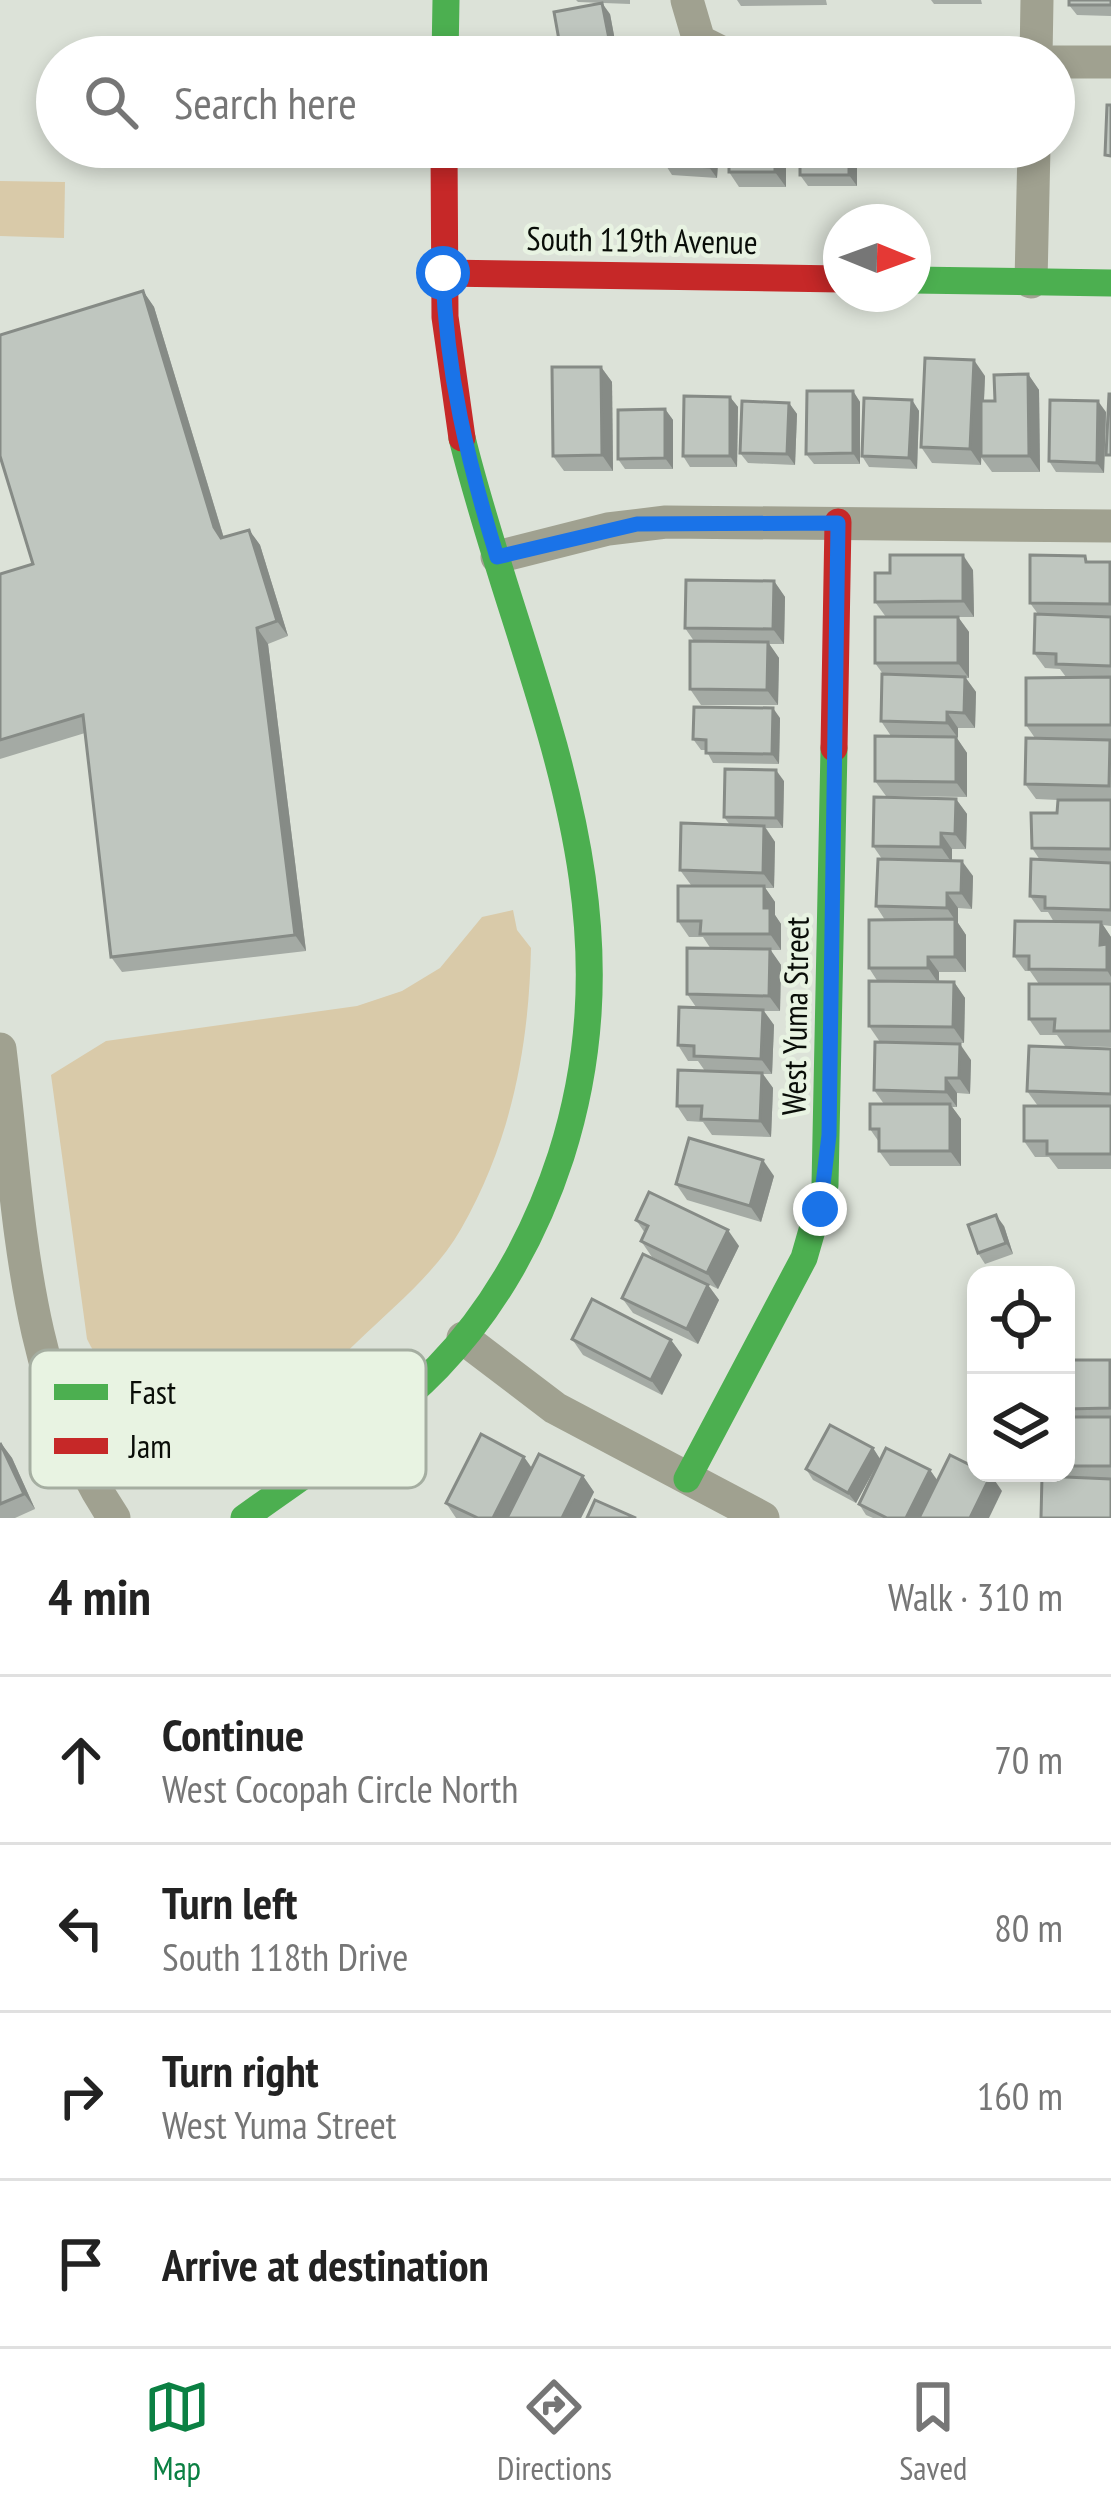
<!DOCTYPE html>
<html lang="en">
<head>
<meta charset="utf-8">
<style>
	body { margin:0; font-family:"PT Sans Narrow",sans-serif; background:#f6f6f6; color:#222 }
	.controls { position:absolute; right:36px; bottom:36px; display:grid; overflow:hidden; border-radius:24px; box-shadow:0 6px 18px #0003 }
	.controls button { width:108px; height:108px; display:grid; place-items:center; padding:0; border:0; border-bottom:3px solid #e0e0e0; background:#fff; color:#222; font:60px sans-serif }
	.compass { position:absolute; left:823px; top:204px; width:108px; height:108px; border-radius:50%; background:#fff; box-shadow:0 6px 18px #0003; rotate:91deg }
	.stop { position:absolute; width:36px; height:36px; margin:-27px; border:9px solid #1a73e8; border-radius:50%; background:#fff }
	.stop.end { background:#1a73e8; border-color:#fff; box-shadow:0 3px 12px #0008 }
	.list { margin:0; padding:0; list-style:none }
	h2 { display:flex; justify-content:space-between; align-items:center; height:156px; margin:0; padding:0 48px; font-size:51px }
	h2 small { font-size:39px; font-weight:400; color:#767676 }
	.list li { display:grid; grid-template-columns:78px 1fr auto; gap:36px; align-items:center; box-sizing:border-box; height:168px; padding:0 48px; border-top:3px solid #e0e0e0 }
	.list b { display:block; font-size:45px; white-space:nowrap }
	.list p { margin:0; font-size:39px; white-space:nowrap; color:#767676 }
	.list em { font-size:39px; font-style:normal; color:#767676 }
	.icon { flex:none; width:66px; height:66px; fill:none; stroke:currentColor; stroke-width:2; stroke-linecap:round; stroke-linejoin:round }
	.map { position:relative; flex:none; width:1111px; height:1518px; overflow:hidden }
	.search { position:absolute; background:#fff; box-shadow:0 6px 18px #0003; left:36px; right:36px; top:36px; height:132px; display:flex; align-items:center; gap:30px; box-sizing:border-box; padding:0 42px; border-radius:66px; color:#767676; font-size:45px }
	.sheet { height:828px; background:#fff }
	nav { display:flex; justify-content:space-around; align-items:center; box-sizing:border-box; height:168px; border-top:3px solid #e0e0e0; background:#fff; font-size:33px; color:#767676 }
	nav a { display:grid; justify-items:center; gap:6px }
	nav .on { color:#0b8043 }
	.map>svg:first-child { display:block }
</style>
</head>
<body>
<div class="map">
<svg width="1111" height="1518" viewBox="0 0 1111 1518">
	<rect width="100%" height="100%" fill="#dce2d8"/>
	<g fill="#d9caa9">
		<polygon points="0,181 65,182 64,238 0,236"/>
		<path d="M513 910 517 930 531 948C529 1047 511 1142 461 1229 436 1273 392 1308 356 1343 299 1396 272 1427 189 1407 147 1396 106 1380 87 1339L51 1075 106 1041 357 1006 402 991 440 968 482 917Z"/>
	</g>
	<g fill="none" stroke-linecap="round" stroke-linejoin="round">
		<g stroke="#a0a190" stroke-width="33">
			<polyline points="687,0 699,41 727,55 777,57"/>
			<polyline points="1036,57 1037,0"/>
			<polyline points="1054,62 1111,62"/>
			<polyline points="1031,282 1034,147"/>
			<polyline points="497,557 608,529 666,522 1111,526"/>
			<path d="M0 1049C20 1210 21 1379 114 1518"/>
			<polyline points="463,1338 555,1408 763,1518"/>
		</g>
		<g stroke="#4caf50" stroke-width="27">
			<polyline points="445,57 446,0"/>
			<polyline points="913,280 1111,283"/>
			<polyline points="687,1479 804,1258 825,1185 834,748"/>
			<path d="M244 1518C310 1470 381 1426 438 1367 495 1308 536 1233 561 1156 644 895 524 687 462 438"/>
		</g>
		<g stroke="#c62828" stroke-width="27">
			<polyline points="444,147 445,317 462,438"/>
			<polyline points="443,273 841,279"/>
			<polyline points="834,748 838,522"/>
		</g>
	</g>
	<g fill="#a4aaa4">
		<polygon points="576,0 630,0 630,4 578,2"/>
		<polygon points="737,0 826,0 827,5 741,6"/>
		<polygon points="931,0 981,0 982,4 934,4"/>
		<polygon points="1111,0 1111,16 1077,15 1069,5"/>
		<polygon points="610,14 618,57 562,57"/>
		<polygon points="666,147 719,147 717,178 672,175 665,164"/>
		<polygon points="729,147 786,147 786,187 739,187 729,172"/>
		<polygon points="800,147 857,147 857,186 808,186 800,175"/>
		<polygon points="860,147 912,147 911,163 867,162 860,152"/>
		<polygon points="924,147 974,147 974,159 931,158"/>
		<polygon points="143,291 154,307 224,538 249,530 260,545 288,636 268,644 306,951 122,972 111,957 85,733 0,759 0,574 33,564"/>
		<polygon points="601,367 612,382 613,471 564,471 553,456"/>
		<polygon points="1028,374 1039,390 1040,472 992,472 981,457 981,465 932,463 921,447 985,376 984,401 995,401"/>
		<polygon points="853,391 860,402 860,464 814,464 806,454"/>
		<polygon points="730,397 738,407 737,467 690,467 683,456"/>
		<polygon points="912,400 919,411 917,469 869,467 862,456"/>
		<polygon points="789,403 797,414 795,465 748,463 740,453"/>
		<polygon points="665,409 673,420 673,469 625,469 618,459"/>
		<polygon points="1106,412 1104,473 1056,472 1049,461"/>
		<polygon points="1090,562 1111,562 1111,926 1103,925 1111,937 1111,1047 1065,1046 1057,1035 1040,1035 1029,1019 1039,984 1030,971 1025,971 1014,956 1054,922 1048,912 1041,912 1030,896 1040,860 1032,848 1057,813 1058,800 1036,799 1025,784 1035,738 1026,725 1066,677 1060,669 1045,668 1034,653 1038,614 1030,603"/>
		<polygon points="973,570 974,617 958,617 969,632 969,678 966,678 976,692 975,728 958,728 957,738 967,753 967,797 886,796 875,781 891,736 881,721 883,674 875,663 886,617 875,602"/>
		<polygon points="774,581 785,597 784,644 769,644 779,658 778,705 701,705 690,689 694,641 685,628"/>
		<polygon points="780,718 779,764 713,763 706,750 701,750 693,739"/>
		<polygon points="784,781 783,828 766,828 775,842 774,888 765,888 775,902 775,915 781,924 781,950 770,950 781,965 780,1011 764,1011 774,1025 772,1074 763,1074 773,1088 771,1137 712,1135 703,1122 687,1121 677,1106 705,1071 698,1061 688,1061 678,1045 696,1007 687,994 711,949 703,937 689,937 678,921 691,885 680,870 730,825 724,817"/>
		<polygon points="956,799 967,814 966,849 952,849 952,861 973,876 972,909 958,908 958,923 966,935 966,972 939,972 939,982 954,982 965,998 964,1043 880,1042 869,1026 878,982 869,968 885,920 876,906 882,859 873,846"/>
		<polygon points="1111,1049 1111,1169 1058,1169 1049,1157 1035,1157 1024,1141 1038,1106 1027,1091"/>
		<polygon points="971,1060 970,1094 957,1093 957,1107 952,1107 961,1119 961,1166 890,1166 879,1151 879,1142 870,1129 884,1104 874,1090"/>
		<polygon points="774,1176 761,1222 687,1200 676,1184"/>
		<polygon points="636,1220 739,1246 718,1289 652,1257 641,1241 645,1233"/>
		<polygon points="1004,1226 1013,1254 985,1264 978,1253"/>
		<polygon points="708,1285 719,1300 698,1344 633,1313 622,1298"/>
		<polygon points="572,1339 671,1340 682,1355 662,1395 583,1355"/>
		<polygon points="1066,1360 1111,1361 1111,1518 1051,1473 1066,1473"/>
		<polygon points="0,1443 12,1458 35,1509 15,1518 0,1518"/>
		<polygon points="873,1448 880,1459 856,1503 813,1480 806,1469"/>
		<polygon points="524,1457 532,1468 583,1476 594,1492 581,1518 456,1518 446,1503"/>
		<polygon points="930,1470 937,1480 919,1518 873,1518 866,1515 859,1504"/>
	</g>
	<g fill="#868b86">
		<polygon points="602,3 610,14 618,57 611,49"/>
		<polygon points="711,147 719,147 717,178 709,167"/>
		<polygon points="775,147 786,147 786,187 775,172"/>
		<polygon points="849,147 857,147 857,186 849,175"/>
		<polygon points="904,147 912,147 911,163 904,152"/>
		<polygon points="966,147 974,147 974,159 966,149"/>
		<polygon points="143,291 154,307 225,542 214,527"/>
		<polygon points="974,360 985,376 981,465 970,449"/>
		<polygon points="601,367 612,382 613,471 602,455"/>
		<polygon points="1028,374 1039,390 1040,472 1029,456"/>
		<polygon points="853,391 860,402 860,464 853,453"/>
		<polygon points="730,397 738,407 737,467 730,456"/>
		<polygon points="912,400 919,411 917,469 909,458"/>
		<polygon points="1098,401 1106,412 1104,473 1097,463"/>
		<polygon points="789,403 797,414 795,465 787,454"/>
		<polygon points="665,409 673,420 673,469 665,458"/>
		<polygon points="249,530 260,545 288,636 277,621"/>
		<polygon points="963,555 973,570 974,617 963,601"/>
		<polygon points="774,581 785,597 784,644 773,629"/>
		<polygon points="958,617 969,632 969,678 958,663"/>
		<polygon points="257,628 268,644 306,951 295,935"/>
		<polygon points="768,642 779,658 778,705 767,690"/>
		<polygon points="965,677 976,692 975,728 964,713"/>
		<polygon points="773,708 780,718 779,764 772,754"/>
		<polygon points="947,712 958,728 958,738 947,723"/>
		<polygon points="956,737 967,753 967,797 956,782"/>
		<polygon points="776,770 784,781 783,828 776,818"/>
		<polygon points="956,799 967,814 966,849 955,834"/>
		<polygon points="764,826 775,842 774,888 763,873"/>
		<polygon points="941,833 952,849 952,863 941,847"/>
		<polygon points="962,861 973,876 972,909 961,893"/>
		<polygon points="764,886 775,902 775,915 781,924 781,950 770,934 764,908"/>
		<polygon points="947,893 958,908 958,923 966,935 966,972 955,957 955,920 947,908"/>
		<polygon points="1101,922 1111,937 1111,977 1107,970 1100,945"/>
		<polygon points="770,949 781,965 780,1011 769,996"/>
		<polygon points="928,957 939,972 939,984 928,968"/>
		<polygon points="954,982 965,998 964,1043 953,1027"/>
		<polygon points="763,1010 774,1025 772,1074 761,1059"/>
		<polygon points="960,1044 971,1060 970,1094 959,1078"/>
		<polygon points="762,1073 773,1088 771,1137 760,1121"/>
		<polygon points="946,1078 957,1093 957,1107 946,1092"/>
		<polygon points="950,1104 961,1119 961,1166 950,1151"/>
		<polygon points="763,1160 774,1176 761,1222 750,1206"/>
		<polygon points="996,1215 1004,1226 1013,1254 1006,1243"/>
		<polygon points="728,1230 739,1246 718,1289 707,1273"/>
		<polygon points="708,1285 719,1300 698,1344 687,1329"/>
		<polygon points="671,1340 682,1355 662,1395 651,1380"/>
		<polygon points="1,1443 12,1458 35,1509 24,1494"/>
		<polygon points="873,1448 880,1459 856,1503 848,1493"/>
		<polygon points="524,1457 535,1473 511,1518 493,1518"/>
		<polygon points="930,1470 937,1480 919,1518 906,1518"/>
		<polygon points="991,1475 1002,1491 989,1518 970,1518"/>
		<polygon points="583,1476 594,1492 581,1518 562,1518"/>
	</g>
	<g fill="#bfc6bf" stroke="#868b86" stroke-width="3">
		<rect x="1069" y="0" width="42" height="5"/>
		<polygon points="602,3 611,49 562,57 554,12"/>
		<polygon points="1107,105 1111,105 1111,156 1105,155"/>
		<polygon points="666,147 711,147 709,167 665,164"/>
		<rect x="729" y="147" width="46" height="25"/>
		<rect x="800" y="147" width="49" height="28"/>
		<rect x="860" y="147" width="44" height="5"/>
		<polygon points="924,147 966,147 966,149"/>
		<polygon points="143,291 214,527 221,538 249,530 277,621 257,628 295,935 111,957 83,715 0,740 0,574 33,564 0,456 0,335"/>
		<polygon points="925,358 974,360 970,449 921,447"/>
		<polygon points="552,367 601,367 602,455 553,456"/>
		<polygon points="1028,374 1029,456 981,456 981,401 995,401 994,375"/>
		<polygon points="807,391 853,391 853,453 806,454"/>
		<polygon points="1109,394 1111,394 1111,455 1106,455"/>
		<polygon points="684,396 730,397 730,456 683,456"/>
		<polygon points="864,398 912,400 909,458 862,456"/>
		<polygon points="1050,400 1098,401 1097,463 1049,461"/>
		<polygon points="742,401 789,403 787,454 740,453"/>
		<polygon points="665,409 665,458 618,459 618,410"/>
		<polygon points="890,555 963,555 963,601 875,602 875,573 890,573"/>
		<polygon points="1030,555 1085,556 1086,562 1110,562 1110,604 1030,603"/>
		<polygon points="686,580 774,581 773,629 685,628"/>
		<polygon points="1035,614 1111,617 1111,666 1056,664 1056,654 1034,653"/>
		<rect x="875" y="617" width="83" height="46"/>
		<polygon points="690,641 768,642 767,690 690,689"/>
		<polygon points="882,674 965,677 964,713 947,712 947,723 881,721"/>
		<polygon points="1111,677 1111,725 1026,725 1026,678"/>
		<polygon points="694,707 773,708 772,754 706,753 706,740 693,739"/>
		<polygon points="875,736 956,737 956,782 875,781"/>
		<polygon points="1026,738 1110,740 1109,786 1025,784"/>
		<polygon points="725,769 776,770 776,818 724,817"/>
		<polygon points="874,797 956,799 955,834 941,833 941,847 873,846"/>
		<polygon points="1058,800 1111,800 1111,849 1032,848 1031,813 1057,813"/>
		<polygon points="681,823 764,826 763,873 680,870"/>
		<polygon points="878,859 962,861 961,893 947,893 947,908 876,906"/>
		<polygon points="1031,859 1111,863 1111,910 1045,908 1045,897 1030,896"/>
		<polygon points="678,886 764,886 764,908 770,908 770,934 700,934 701,921 678,921"/>
		<polygon points="955,919 955,957 928,957 928,968 869,968 869,920"/>
		<polygon points="1015,921 1101,922 1100,945 1107,944 1107,970 1029,969 1029,956 1014,956"/>
		<polygon points="687,948 770,949 769,996 687,994"/>
		<polygon points="869,981 954,982 953,1027 869,1026"/>
		<polygon points="1029,984 1111,984 1111,1031 1054,1031 1055,1019 1029,1019"/>
		<polygon points="679,1007 763,1010 761,1059 694,1056 694,1046 678,1045"/>
		<polygon points="875,1042 960,1044 959,1078 946,1078 946,1092 874,1090"/>
		<polygon points="1029,1046 1111,1049 1111,1094 1027,1091"/>
		<polygon points="678,1070 762,1073 760,1121 701,1119 702,1106 677,1106"/>
		<polygon points="870,1104 950,1104 950,1151 879,1151 879,1129 870,1129"/>
		<polygon points="1024,1106 1111,1106 1111,1154 1047,1154 1047,1141 1024,1141"/>
		<polygon points="689,1138 763,1160 750,1206 676,1184"/>
		<polygon points="649,1192 728,1230 707,1273 641,1241 648,1226 636,1220"/>
		<polygon points="996,1215 1006,1243 978,1253 968,1225"/>
		<polygon points="643,1254 708,1285 687,1329 622,1298"/>
		<polygon points="592,1299 671,1340 651,1380 572,1339"/>
		<polygon points="1066,1360 1110,1360 1110,1408 1066,1409"/>
		<rect x="1066" y="1417" width="45" height="49"/>
		<polygon points="830,1425 873,1448 848,1493 806,1469"/>
		<polygon points="481,1434 524,1457 493,1518 478,1518 446,1503"/>
		<polygon points="0,1443 24,1494 0,1504"/>
		<polygon points="886,1448 930,1470 906,1518 887,1518 859,1504"/>
		<polygon points="539,1454 583,1476 562,1518 507,1518"/>
		<polygon points="950,1455 976,1468 976,1473 986,1473 991,1475 970,1518 919,1518"/>
		<polygon points="1042,1476 1111,1479 1111,1518 1041,1518"/>
		<polygon points="595,1500 636,1518 587,1518"/>
	</g>
	<g fill="none" stroke-linecap="round" stroke-linejoin="round">
		<path stroke="#1a73e8" stroke-width="15" d="M443 273C446 373 468 462 497 557L637 524 838 523 829 1135 820 1209"/>
	</g>
	<g text-anchor="middle" stroke-width="9" stroke-linejoin="round" paint-order="stroke">
		<g font-size="33" fill="#090d08" stroke="#e8f3e2">
			<text transform="translate(642 240) rotate(1)" y="12">South 119th Avenue</text>
			<text transform="translate(795 1016) rotate(-89)" y="12">West Yuma Street</text>
		</g>
	</g>
	<rect x="30" y="1350" width="396" height="138" rx="18" fill="#e8f3e2" stroke="#a5aea1" stroke-width="3"/>
	<rect x="54" y="1384" width="54" height="16" fill="#4caf50"/>
	<rect x="54" y="1438" width="54" height="16" fill="#c62828"/>
	<g font-size="33" fill="#090d08">
		<text x="129" y="1404">Fast</text>
		<text x="129" y="1458">Jam</text>
	</g>
</svg>
<div class="controls">
<button><svg class="icon" aria-label="locate" viewBox="0 0 24 24"><circle cx="12" cy="12" r="6"/><path d="M12 2v4M12 18v4M2 12h4M18 12h4"/></svg></button>
<button><svg class="icon" aria-label="layers" viewBox="0 0 24 24"><path d="M12 4l9 5-9 5-9-5zM3 14l9 5 9-5"/></svg></button>
</div>
<svg class="compass" viewBox="-18 -18 36 36"><path d="M0-13l5 13h-10z" fill="#e53935"/><path d="M0 13l5-13h-10z" fill="#767676"/></svg>
<div class="stop" style="left:443px;top:273px"></div>
<div class="stop end" style="left:820px;top:1209px"></div>
<div class="search"><svg class="icon" aria-label="search" viewBox="0 0 24 24"><circle cx="10" cy="10" r="6"/><path d="M15 15l6 6"/></svg>Search here</div>
</div>
<section class="sheet">
<h2>4 min<small>Walk · 310 m</small></h2>
<ul class="list">
<li><svg class="icon" aria-label="ahead" viewBox="0 0 24 24"><path d="M12 20V5M6 11l6-6 6 6"/></svg><div><b>Continue</b><p>West Cocopah Circle North</p></div><em>70 m</em></li>
<li><svg class="icon" aria-label="left" viewBox="0 0 24 24"><path d="M17 20v-9H6M10 6l-5 5 5 5"/></svg><div><b>Turn left</b><p>South 118th Drive</p></div><em>80 m</em></li>
<li><svg class="icon" aria-label="right" viewBox="0 0 24 24"><path d="M7 20v-9h11M14 6l5 5-5 5"/></svg><div><b>Turn right</b><p>West Yuma Street</p></div><em>160 m</em></li>
<li><svg class="icon" aria-label="arrive" viewBox="0 0 24 24"><path d="M6 21V4h12l-3 4 3 4H6"/></svg><div><b>Arrive at destination</b></div></li>
</ul>
</section>
<nav>
<a class="on"><svg class="icon" aria-label="map" viewBox="0 0 24 24"><path d="M3 6l6-2 6 2 6-2v14l-6 2-6-2-6 2zM9 4v14M15 6v14"/></svg>Map</a>
<a><svg class="icon" aria-label="directions" viewBox="0 0 24 24"><path d="M12 3l9 9-9 9-9-9zM9 14v-3h6M13 9l2 2-2 2"/></svg>Directions</a>
<a><svg class="icon" aria-label="saved" viewBox="0 0 24 24"><path d="M7 4h10v16l-5-4-5 4z"/></svg>Saved</a>
</nav>
</body>
</html>
